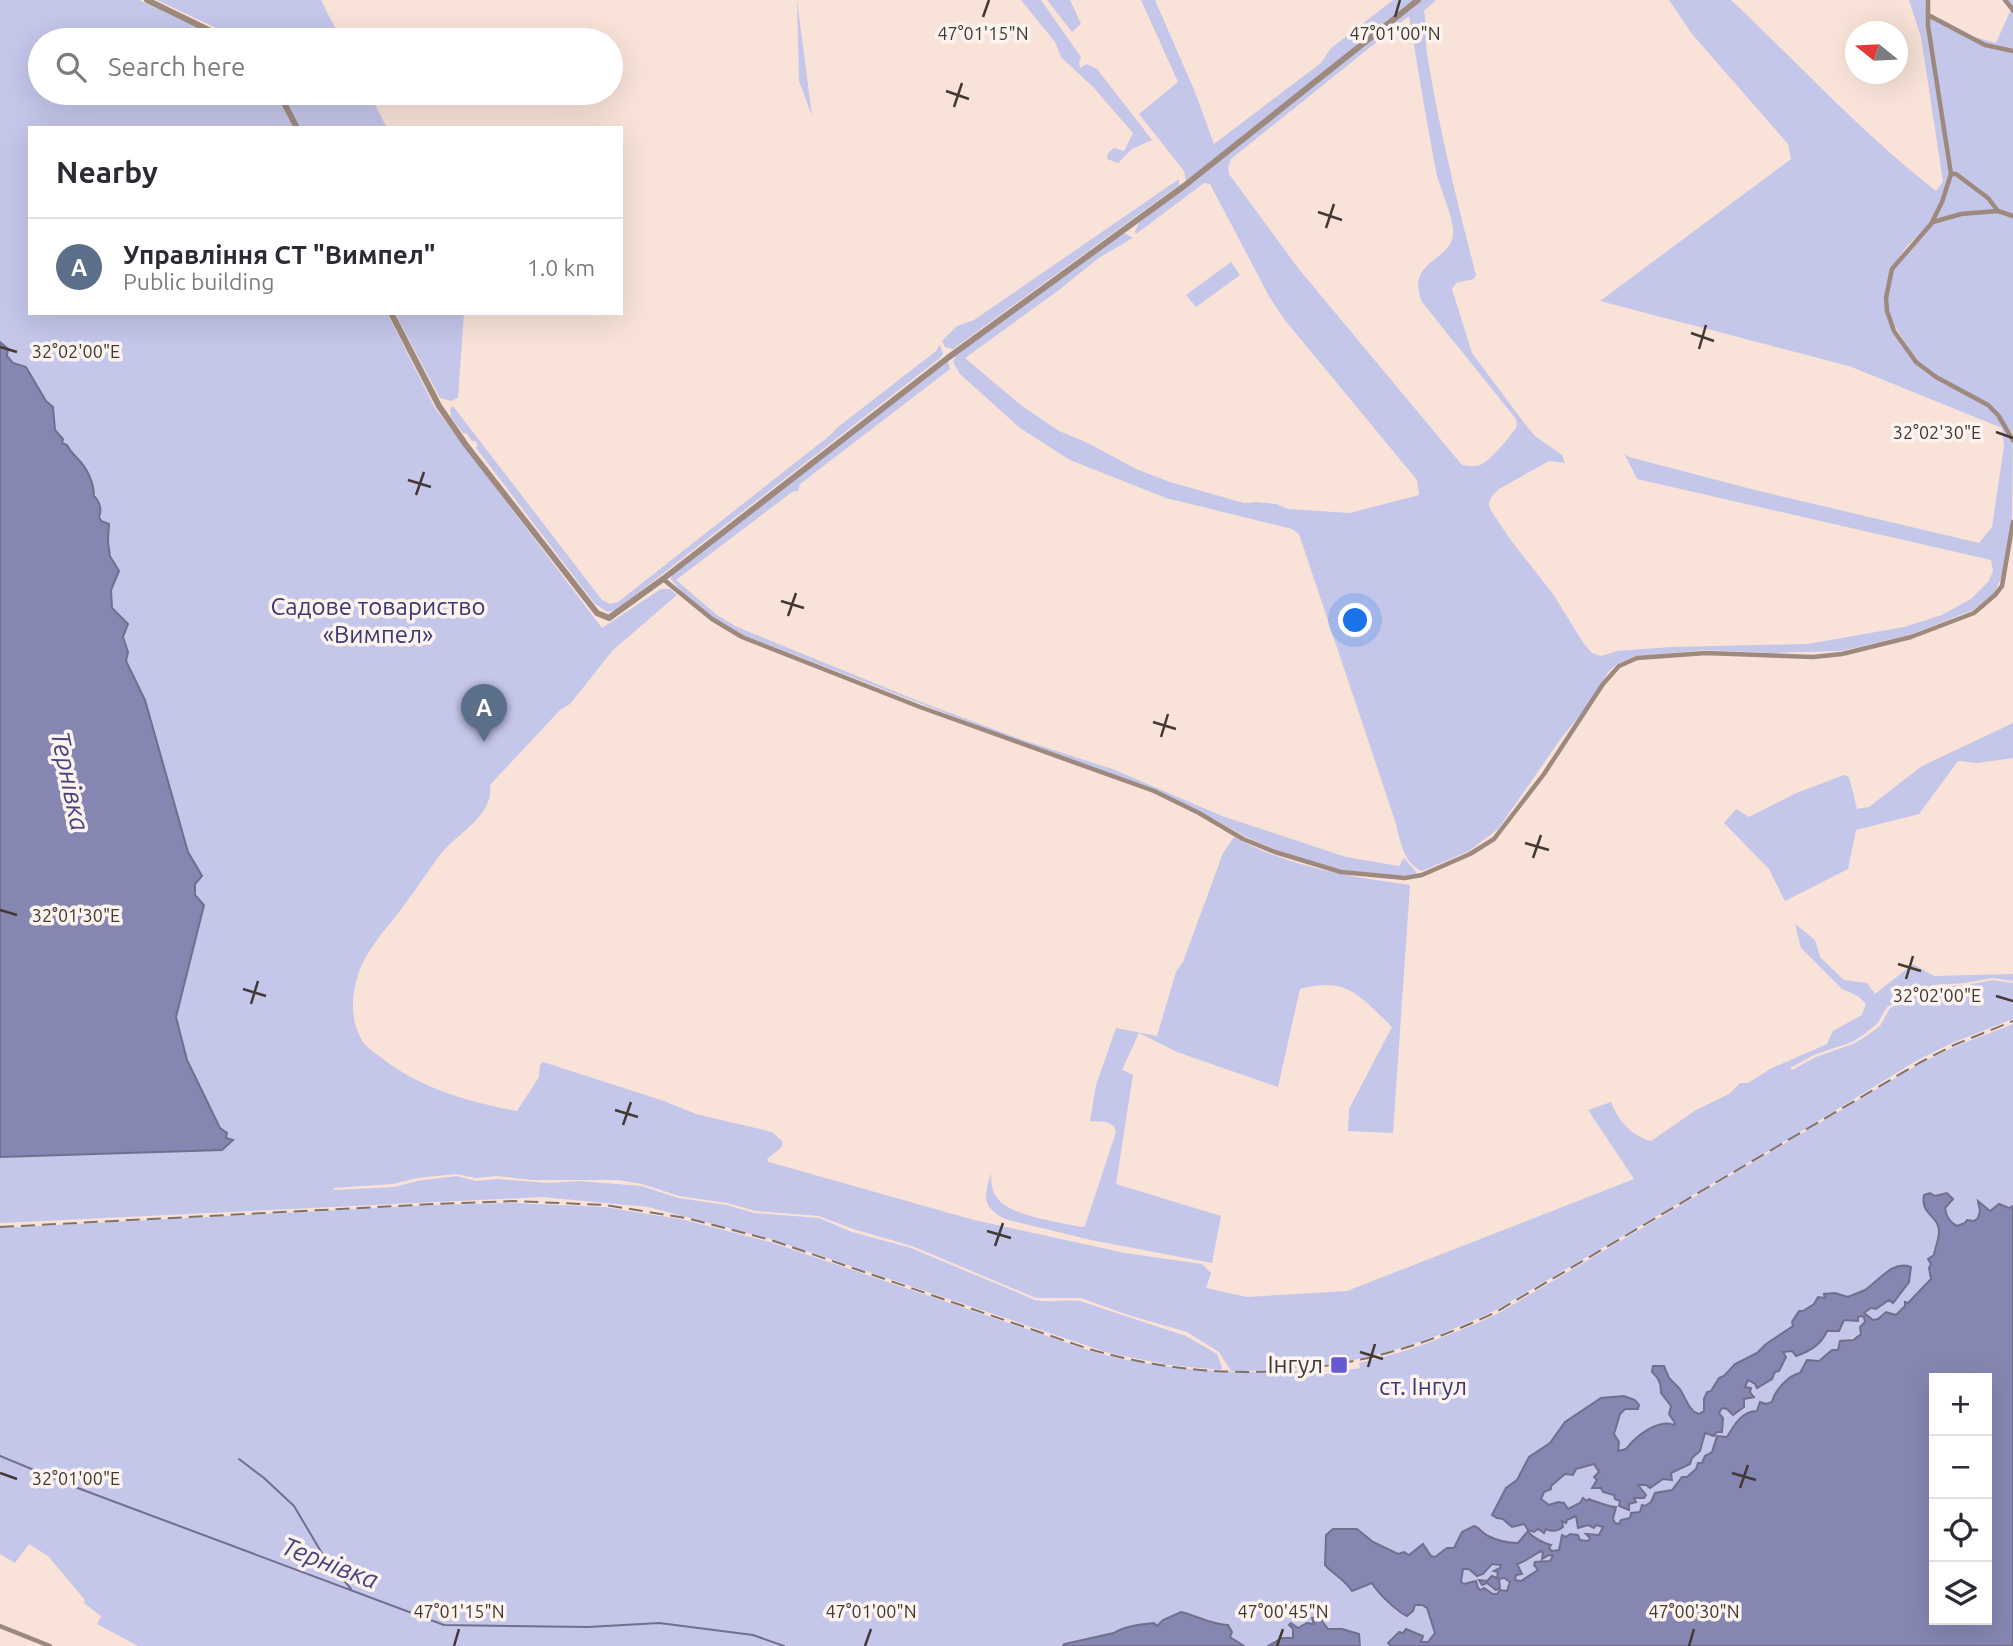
<!DOCTYPE html>
<html lang="en">
<head>
<meta charset="utf-8">
<style>
	body { margin:0; font-family:Ubuntu,sans-serif; background:#f2f2f3; color:#2b2b33 }
	.controls { position:absolute; right:21px; bottom:21px; display:grid; overflow:hidden; border-radius:0px; box-shadow:0 7px 28px #0002 }
	.controls button { width:63px; height:63px; display:grid; place-items:center; padding:0; border:0; border-bottom:2px solid #e1e1e2; background:#fff; color:#2b2b33; font:35px sans-serif }
	.compass { position:absolute; left:1845px; top:21px; width:63px; height:63px; border-radius:50%; background:#fff; box-shadow:0 7px 28px #0002; rotate:288deg }
	.you { position:absolute; left:1356px; top:621px; width:24px; height:24px; margin:-18px; border:5px solid #fff; border-radius:50%; background:#1a73e8; box-shadow:0 0 0 10px #1a73e833 }
	.badge { display:grid; place-items:center; width:46px; height:46px; border-radius:50%; background:#1a73e8; color:#fff; font-size:23px; font-weight:700 }
	.pin { position:absolute; translate:-50% -58px; filter:drop-shadow(0 2px 4px #0008) }
	.pin::after { content:''; position:absolute; top:37px; width:24px; height:21px; background:inherit; clip-path:polygon(0 0,100% 0,50% 100%) }
	.list { margin:0; padding:0; list-style:none }
	h2 { display:flex; justify-content:space-between; align-items:center; height:91px; margin:0; padding:0 28px; font-size:30px }
	h2 small { font-size:23px; font-weight:400; color:#7c7c81 }
	.list li { display:grid; grid-template-columns:46px 1fr auto; gap:21px; align-items:center; box-sizing:border-box; height:98px; padding:0 28px; border-top:2px solid #e1e1e2 }
	.list b { display:block; font-size:26px; white-space:nowrap }
	.list p { margin:0; font-size:23px; white-space:nowrap; color:#7c7c81 }
	.list em { font-size:23px; font-style:normal; color:#7c7c81 }
	.icon { flex:none; width:38px; height:38px; fill:none; stroke:currentColor; stroke-width:2; stroke-linecap:round; stroke-linejoin:round }
	.map { position:relative; flex:none; width:2013px; height:1646px; overflow:hidden }
	.search { position:absolute; background:#fff; box-shadow:0 7px 28px #0002; left:28px; top:28px; width:595px; height:77px; display:flex; align-items:center; gap:18px; box-sizing:border-box; padding:0 24px; border-radius:38px; color:#7c7c81; font-size:26px }
	.panel { position:absolute; background:#fff; box-shadow:0 7px 28px #0002; left:28px; top:126px; width:595px; height:189px; border-radius:0px }
	.map>svg:first-child { display:block }
</style>
</head>
<body>
<div class="map">
<svg width="2013" height="1646" viewBox="0 0 2013 1646">
	<rect width="100%" height="100%" fill="#f9e3d8"/>
	<g fill="#c4c6ea" fill-rule="evenodd">
		<path d="M0 0H139L218 38 229 34 157 0H321L341 40H40V93H369L387 128H30V313H387L435 408 602 628 661 589H670L677 595 613 650 570 704 560 710 490 785C494 813 463 830 446 848 432 864 418 887 405 904 389 926 366 949 358 975 351 997 350 1021 363 1042 368 1049 377 1054 383 1059 422 1089 469 1102 517 1111L539 1077 540 1065 543 1062 664 1101 696 1114 772 1132 783 1142 781 1148 767 1159 769 1162 974 1220 1125 1253 1202 1264 1211 1273 1206 1288 1247 1297 1347 1291 1634 1179 1588 1110 1611 1102C1618 1120 1631 1136 1651 1141L1696 1110 1729 1094 1740 1083H1748L1772 1068 1827 1044 1833 1031 1862 1015 1866 1004 1858 996 1842 989 1801 948 1795 924 1815 940 1820 957 1844 980 1867 983 1875 994 1913 964 1934 976 2013 974V981L1992 978 1965 983 1933 985 1887 1007 1877 1024 1863 1035 1852 1042 1814 1055 1790 1068 1792 1070 1816 1057 1853 1044 1865 1037 1880 1026 1890 1008 1934 987 1966 985 1993 980 2013 983V1019L1952 1043 1916 1061 1787 1140 1496 1310C1404 1354 1332 1371 1231 1371L1219 1352 1187 1332 1128 1315 1081 1298H1036L912 1246 853 1229 819 1216 756 1211 727 1203 679 1196 642 1184 618 1180H532L497 1176 476 1178 456 1174 417 1178 393 1184 333 1188 334 1190 394 1187 417 1181 457 1176 476 1181 498 1179 548 1183 579 1181 641 1186 678 1198 727 1205 754 1213 819 1218 852 1232 911 1248 1035 1300C1050 1303 1065 1299 1080 1301L1186 1336 1217 1354 1222 1367 1221 1370 1169 1365 1109 1353 771 1239 648 1207 542 1197 0 1223V1157L222 1150 232 1140 226 1138 187 1060 176 1017 204 905 195 895V884L202 876 188 852 178 824 145 700 126 661 128 652 123 637 128 627 126 621 112 609 111 590 119 571C112 554 105 552 110 531L99 517 94 486 81 461 61 443 63 439 55 430 53 407 46 401 26 367 13 363 0 342Z"/>
		<polygon points="797,0 812,116 799,81"/>
		<polygon points="1021,0 1041,0 1081,57 1079,62 1080,68 1086,64 1097,69 1152,140 1132,149 1118,163 1107,159 1108,153 1114,148 1124,151 1133,133 1093,87 1061,57 1055,42"/>
		<polygon points="1047,0 1070,0 1081,24 1072,32"/>
		<polygon points="1141,0 1155,0 1195,92 1214,144 1321,63 1331,48 1393,0 1414,0 1186,181 1184,171 1139,114 1178,82"/>
		<path d="M1421 0H1436L1424 11C1427 26 1425 39 1427 54 1439 128 1457 202 1476 275L1474 279 1456 283 1452 289 1472 353 1525 424 1535 436 1562 455 1565 463 1549 461 1499 489 1492 496 1489 503 1490 509 1510 539 1553 594 1584 644 1592 653 1601 656 1617 651 1671 647 1808 644 1904 627 1942 615 1971 599 1989 581 1993 571 1991 560 1637 479 1624 453 1629 457 1755 490 1979 543 1992 527 2004 446 2002 428 1849 366 1600 301 1791 159 1788 144 1692 34 1669 0H1731C1799 64 1862 133 1936 191L1943 182 1921 37 1909 0H1926V11L1975 37 1996 43 2012 7 2008 0H2013V434L1989 405 1937 376 1917 361 1891 320 1887 298 1894 270 1930 228 1950 185H1946L1941 201 1927 226 1907 246 1891 269 1884 298 1885 311 1893 331 1915 362 1935 378 1987 406 1997 416 2013 442 2012 519 2003 575 1994 593 1973 610 1945 621 1909 635 1841 651 1773 653 1706 650 1636 656 1617 664 1609 671 1582 713 1562 737 1498 829 1469 851 1422 871C1401 863 1400 834 1393 815L1299 534 1292 529 1166 498 1070 460 1020 428 960 374 953 362 956 355 1124 233 1133 238 1100 257 1059 290 965 358 1022 406 1059 431 1088 443 1136 469 1170 482 1244 503 1256 502 1276 504 1288 509 1350 513 1419 495 1417 480 1284 319 1270 298 1210 184 1204 183 1136 234 1135 231 1139 223ZM1409 16C1418 68 1426 120 1436 171 1440 190 1454 216 1453 234 1451 262 1405 260 1422 302L1516 419 1517 426C1511 436 1490 461 1480 465 1474 467 1468 466 1462 465L1298 268 1229 174 1228 167 1231 159Z"/>
		<polygon points="1179,179 1179,185 953,349 945,347 942,341 957,326 974,320"/>
		<polygon points="1231,262 1240,275 1196,307 1186,295"/>
		<polygon points="395,313 464,313 458,398 451,401 440,398"/>
		<polygon points="940,345 943,354 940,358 616,610 608,612 595,604 476,448 478,445 475,441 472,441 467,434 463,433 451,417 450,409 453,406 602,600 610,604 618,602 828,437 838,427 936,351"/>
		<path d="M948 361 950 369 800 484 798 491 792 492 676 580 717 615 737 627 921 702 1020 739 1115 770 1222 816 1346 857 1399 866 1404 858 1416 872V874L1400 876 1341 870 1277 850 1244 836 1200 811 1154 789 1020 742 743 635C717 621 690 603 671 579L672 574Z"/>
		<polygon points="2013,723 2013,758 1978,763 1958,761 1919,814 1856,830 1848,869 1785,901 1769,869 1724,823 1736,809 1749,817 1794,794 1844,775 1849,777 1857,809 1869,807 1922,766"/>
		<path d="M1234 837C1288 867 1350 877 1410 885L1393 1133 1348 1131 1349 1109 1392 1027C1360 996 1347 976 1300 989L1278 1087 1177 1052 1139 1033 1122 1070 1133 1075 1116 1184 1221 1216 1212 1263 1091 1240 1005 1219C981 1206 984 1197 991 1173 991 1183 992 1192 998 1199 1011 1216 1059 1222 1081 1227L1085 1226 1116 1132 1114 1126 1106 1122 1090 1121 1096 1085 1116 1028 1157 1036 1176 972 1183 962 1223 853Z"/>
		<path d="M2013 1024V1206L1994 1207 1990 1211 1981 1204 1979 1218 1957 1226C1949 1222 1946 1217 1945 1208L1950 1204 1926 1212C1953 1233 1926 1253 1931 1279L1896 1315 1873 1320 1864 1313 1889 1300 1893 1302 1909 1282 1911 1274 1897 1266 1865 1290 1848 1297 1835 1293 1806 1308 1793 1326 1766 1344 1757 1353 1744 1358 1726 1373 1704 1399V1411L1699 1414C1679 1406 1685 1377 1659 1378L1671 1406 1675 1423 1674 1425C1653 1428 1639 1432 1626 1450L1618 1451C1615 1434 1611 1423 1625 1409L1635 1410 1610 1398 1591 1404 1565 1422 1550 1443 1529 1457 1517 1480 1503 1519 1512 1527 1524 1524 1539 1529 1540 1532 1574 1516 1583 1526 1596 1525 1604 1527 1599 1535 1589 1537V1541L1580 1540 1578 1535H1573L1560 1544 1559 1550 1552 1551 1547 1542 1535 1538 1527 1532 1518 1543C1505 1543 1489 1541 1482 1529L1474 1526 1462 1532 1454 1548H1447L1436 1557 1431 1556 1426 1547C1421 1549 1415 1554 1409 1555 1391 1559 1370 1540 1357 1529L1326 1535V1553L1332 1574 1344 1579 1352 1591 1372 1583C1377 1594 1389 1601 1397 1612 1407 1608 1417 1602 1427 1608L1435 1633 1428 1642H1421L1422 1636 1406 1630 1389 1642 1391 1646H1360L1361 1641 1343 1629H1328L1317 1617 1314 1624 1298 1629 1290 1628 1292 1629 1293 1638 1268 1646H1244L1210 1620 1193 1615 1156 1626 1137 1625 1114 1633 1064 1644 1062 1646H138L97 1624 101 1616 84 1603 85 1600 48 1556 29 1544 15 1563 0 1554V1228L435 1205 514 1203 605 1207 685 1220 770 1242 1097 1353C1176 1373 1238 1374 1319 1370L1320 1375 1360 1368 1359 1363C1408 1352 1452 1335 1497 1314L1919 1064 1954 1047Z"/>
		<path d="M1858 1317H1864C1868 1334 1854 1339 1840 1341L1838 1350H1832L1800 1373 1772 1402 1735 1424 1727 1437H1717L1712 1452 1687 1477H1682L1672 1490 1655 1496 1640 1512H1633L1630 1518 1620 1524 1615 1523 1608 1506C1591 1500 1583 1501 1568 1510L1554 1504 1549 1505 1541 1499 1544 1492 1551 1489V1486L1565 1474 1594 1464 1599 1472 1595 1484C1602 1492 1613 1491 1620 1501L1618 1504 1626 1510 1634 1498H1644L1638 1485 1654 1484 1663 1479 1670 1481 1671 1473C1682 1466 1698 1459 1703 1445 1704 1441 1704 1437 1705 1433L1714 1436 1719 1432 1722 1421 1719 1413 1722 1407 1737 1412 1741 1408 1743 1399 1755 1395 1745 1387 1748 1380 1757 1387 1774 1377 1783 1352 1792 1351 1801 1354C1817 1344 1828 1330 1844 1319L1857 1321Z"/>
		<polygon points="1541,1551 1543,1552 1542,1558 1549,1554 1553,1556 1550,1561 1537,1567 1538,1570 1521,1581 1515,1580 1517,1563"/>
		<polygon points="1492,1564 1501,1565 1497,1578 1495,1579 1492,1577 1484,1582 1496,1590 1499,1578 1510,1582 1507,1591 1493,1594 1484,1588 1481,1590 1461,1582 1463,1569 1469,1569 1478,1575"/>
	</g>
	<g fill="#8586b2" stroke="#716f8c" stroke-width="2" fill-rule="evenodd">
		<path d="M0 342 8 349 7 356 13 363 26 367 46 401 53 407 55 430 63 439 62 443 67 445C70 451 73 454 78 459 87 468 94 483 94 496 100 502 102 510 99 517L101 521 109 524 108 542 110 556 119 571 111 590 112 608 128 624 123 637 128 652 126 661 145 700 188 852 202 876 195 884V895L204 905 176 1017 187 1060 220 1128 227 1133 226 1138 233 1140 222 1150 0 1157Z"/>
		<path d="M1930 1193 1935 1196 1947 1193 1953 1199 1945 1208C1946 1216 1949 1222 1957 1226L1965 1223 1967 1220 1974 1221 1978 1218 1980 1211 1978 1201 1990 1211 1999 1204 2009 1208 2013 1206V1646H1391L1388 1643 1399 1632 1403 1633 1406 1629 1423 1636 1421 1642H1428L1435 1633 1427 1608 1422 1605H1415L1413 1611 1407 1616C1397 1612 1377 1592 1372 1583L1352 1591C1344 1579 1334 1575 1325 1565L1326 1535 1333 1529H1357L1373 1542 1398 1554 1404 1552 1409 1555 1423 1544 1431 1556 1435 1557 1447 1548H1454L1462 1532 1474 1526C1481 1528 1482 1533 1488 1536 1498 1541 1507 1543 1518 1543L1528 1531C1531 1537 1546 1544 1551 1545L1549 1548 1552 1551 1559 1550 1562 1535 1566 1537 1570 1534 1578 1535 1580 1540 1588 1541 1590 1538 1586 1534 1599 1535 1603 1527 1596 1525 1594 1528 1588 1525 1578 1528 1576 1516 1567 1520 1566 1523 1562 1521 1563 1527C1558 1531 1552 1532 1546 1529L1544 1533 1538 1529 1534 1532 1528 1530 1524 1524 1512 1527 1503 1519 1497 1518 1492 1515 1506 1488 1517 1480 1529 1457 1550 1443 1565 1422 1601 1398 1624 1396 1635 1400 1639 1405 1638 1409H1625L1620 1414 1614 1434 1619 1442 1618 1451 1626 1449C1635 1437 1658 1418 1674 1425L1675 1423 1669 1414 1671 1406 1661 1393C1661 1383 1659 1378 1652 1372L1653 1366H1664L1669 1378 1680 1389 1689 1406 1694 1412 1699 1414 1704 1411V1399L1707 1392 1711 1391 1719 1378 1724 1376 1735 1364 1757 1353 1766 1344 1793 1326 1792 1322 1799 1311H1803L1814 1304 1818 1297 1825 1298 1824 1294 1835 1293 1848 1297C1854 1294 1859 1293 1865 1290 1879 1281 1892 1260 1911 1267L1909 1282 1893 1303 1889 1300 1876 1309 1871 1308 1864 1313 1873 1320 1878 1319 1886 1312 1896 1315 1905 1306V1302L1908 1303 1931 1279 1929 1268 1931 1264 1928 1259 1934 1255C1935 1248 1939 1239 1939 1232 1939 1215 1920 1215 1924 1195ZM1861 1316 1864 1317 1865 1322 1860 1327 1861 1334 1853 1340 1840 1341 1838 1350H1832L1819 1361 1807 1360 1800 1373C1789 1375 1775 1390 1772 1402L1766 1404 1760 1402 1757 1411C1742 1411 1734 1425 1727 1437L1717 1436 1712 1452 1705 1456 1702 1463H1698L1696 1469 1687 1477H1682L1672 1490 1655 1493 1651 1502 1645 1506 1642 1505 1640 1512 1631 1513 1630 1518 1621 1520 1619 1524 1615 1523 1613 1519 1616 1507C1611 1507 1593 1501 1589 1499L1587 1501 1583 1498 1580 1503 1568 1509 1564 1503 1558 1502 1549 1505 1541 1499 1544 1492 1551 1489V1486L1565 1474 1573 1475 1576 1469 1594 1464 1599 1472 1594 1477 1597 1480 1592 1488H1601L1603 1492 1614 1495 1615 1499 1620 1501 1619 1506 1629 1510V1504L1636 1502 1634 1498H1644L1646 1495 1638 1485H1646L1650 1488 1663 1479 1672 1480 1671 1473 1690 1464 1692 1458 1700 1451 1705 1433 1714 1436 1717 1432H1722L1723 1418 1719 1413 1722 1408 1727 1409 1733 1415 1744 1407V1399L1754 1397 1750 1392 1751 1388 1745 1387 1748 1380 1755 1384 1757 1388 1772 1379 1775 1372 1779 1371 1786 1357 1783 1352 1792 1351 1796 1356C1810 1351 1821 1345 1827 1331H1839L1844 1320 1858 1321V1317ZM1934 1378H1987V1620H1934ZM1541 1551 1543 1553 1542 1559 1549 1555 1553 1556 1550 1561 1535 1562 1534 1565 1538 1570 1521 1581 1515 1580 1516 1575 1522 1574 1517 1564C1527 1561 1533 1555 1541 1551ZM1492 1564 1501 1565 1500 1568 1494 1571 1498 1572 1497 1578 1492 1576 1487 1581 1479 1580 1482 1585 1487 1583 1496 1590 1500 1588 1499 1579 1504 1578 1510 1582 1507 1591 1500 1590 1497 1594H1493L1484 1588 1481 1590 1478 1588 1476 1581 1464 1584 1461 1582 1463 1569H1469L1477 1576 1483 1574Z"/>
		<polygon points="1318,1610 1324,1611 1325,1617 1322,1621 1328,1629 1342,1629 1359,1634 1360,1646 1268,1646 1282,1638 1293,1638 1293,1629 1289,1625 1291,1623 1298,1628 1307,1623 1314,1624 1312,1618 1317,1617 1316,1613"/>
		<path d="M1181 1612C1198 1616 1212 1625 1228 1625L1232 1632 1230 1637 1244 1646H1063L1064 1644 1114 1633C1123 1627 1142 1624 1154 1623L1157 1626 1163 1620Z"/>
	</g>
	<g fill="none" stroke-linecap="round" stroke-linejoin="round">
		<g stroke="#716f8c" stroke-width="2">
			<polyline points="0,1456 75,1487 444,1625 588,1627 659,1623 753,1635 784,1646"/>
			<polyline points="239,1459 264,1478 294,1506 323,1555 351,1589"/>
		</g>
		<g stroke="#9e897e" stroke-width="4.5">
			<polyline points="1928,0 1928,26 1951,174 1942,202 1931,224 1892,269 1886,298 1887,311 1894,331 1916,362 1936,377 1988,405 1998,415 2013,440"/>
			<polyline points="2005,0 2013,10"/>
			<polyline points="1928,15 1985,45 2013,51"/>
			<polyline points="1951,174 1956,174 1988,198 1998,211 2013,216"/>
			<polyline points="1933,222 1961,214 1997,211"/>
			<polyline points="663,579 712,619 742,637 920,707 1154,791 1199,813 1243,839 1275,852 1341,872 1405,878 1422,875 1470,854 1494,839 1544,774 1603,684 1619,666 1637,658 1706,653 1813,657 1842,654 1911,637 1974,613 1995,595 2002,586 2013,522"/>
			<polyline points="0,1626 50,1646"/>
		</g>
		<g stroke="#9e897e" stroke-width="6">
			<polyline points="147,0 229,40"/>
			<polyline points="279,93 297,128"/>
			<polyline points="391,313 439,406 466,445 597,613 609,618 663,579 949,357 1184,186 1418,0"/>
		</g>
		<path stroke="#7f716b" stroke-width="2" stroke-dasharray="14 7" stroke-linecap="butt" d="M0 1227 435 1204 514 1201 605 1205 686 1218 771 1240 1086 1348C1229 1390 1363 1376 1496 1312L1919 1063 1954 1045 2013 1021"/>
	</g>
	<path fill="none" stroke="#423935" stroke-width="2.5" d="M983 17 989 0M1395 17 1400 0M946 91 969 99M954 107 962 83M1318 212 1342 220M1326 228 1334 204M1691 333 1714 341M0 347 17 352M1699 349 1706 325M1996 432 2013 438M408 480 431 487M416 495 424 472M781 601 804 608M788 616 796 593M1153 722 1176 729M1161 737 1168 714M1525 843 1549 850M1533 858 1541 835M0 910 17 915M1898 964 1921 971M1906 979 1913 956M243 989 266 996M1996 996 2013 1001M251 1004 258 981M615 1110 638 1117M623 1125 631 1102M987 1231 1011 1238M995 1246 1003 1223M1360 1352 1383 1359M1368 1367 1375 1344M0 1473 17 1479M1732 1473 1756 1480M1740 1488 1748 1465M454 1646 459 1629M865 1646 871 1629M1277 1646 1283 1629M1689 1646 1694 1629"/>
	<rect fill="#6759d3" stroke="#fcf3ef" stroke-width="2.5" x="1330" y="1356" width="18" height="18" rx="3.5"/>
	<g text-anchor="middle" stroke-width="7" stroke-linejoin="round" paint-order="stroke">
		<g font-size="24" fill="#3c3872" stroke="#fcf3ef">
			<text x="378" y="615">Садове товариство<tspan x="378" dy="28">«Вимпел»</tspan></text>
			<text x="1423" y="1395">ст. Інгул</text>
		</g>
		<g font-size="24" fill="#423935" stroke="#fcf3ef" text-anchor="end">
			<text x="1323" y="1373">Інгул</text>
		</g>
		<g font-size="26" font-style="italic" fill="#47447f" stroke="#fcf3ef">
			<text transform="translate(70 781) rotate(78)" y="9">Тернівка</text>
			<text transform="translate(330 1563) rotate(21)" y="9">Тернівка</text>
		</g>
	</g>
	<g font-size="18" text-anchor="middle" fill="#423935" stroke="#fcf3ef" stroke-width="7" stroke-linejoin="round" paint-order="stroke">
		<text x="983" y="40">47°01'15"N</text>
		<text x="1395" y="40">47°01'00"N</text>
		<text x="76" y="358">32°02'00"E</text>
		<text x="1937" y="439">32°02'30"E</text>
		<text x="76" y="922">32°01'30"E</text>
		<text x="1937" y="1002">32°02'00"E</text>
		<text x="76" y="1485">32°01'00"E</text>
		<text x="459" y="1618">47°01'15"N</text>
		<text x="871" y="1618">47°01'00"N</text>
		<text x="1283" y="1618">47°00'45"N</text>
		<text x="1694" y="1618">47°00'30"N</text>
	</g>
</svg>
<div class="controls">
<button>+</button>
<button>−</button>
<button><svg class="icon" aria-label="locate" viewBox="0 0 24 24"><circle cx="12" cy="12" r="6"/><path d="M12 2v4M12 18v4M2 12h4M18 12h4"/></svg></button>
<button><svg class="icon" aria-label="layers" viewBox="0 0 24 24"><path d="M12 4l9 5-9 5-9-5zM3 14l9 5 9-5"/></svg></button>
</div>
<svg class="compass" viewBox="-18 -18 36 36"><path d="M0-13l5 13h-10z" fill="#e53935"/><path d="M0 13l5-13h-10z" fill="#7c7c81"/></svg>
<div class="you"></div>
<div class="pin badge" style="left:484px;top:742px;background:#5c6f8a">A</div>
<div class="search"><svg class="icon" aria-label="search" viewBox="0 0 24 24"><circle cx="10" cy="10" r="6"/><path d="M15 15l6 6"/></svg>Search here</div>
<section class="panel">
<h2>Nearby<small></small></h2>
<ul class="list">
<li><span class="badge" style="background:#5c6f8a">A</span><div><b>Управління СТ &quot;Вимпел&quot;</b><p>Public building</p></div><em>1.0 km</em></li>
</ul>
</section>
</div>
</body>
</html>
